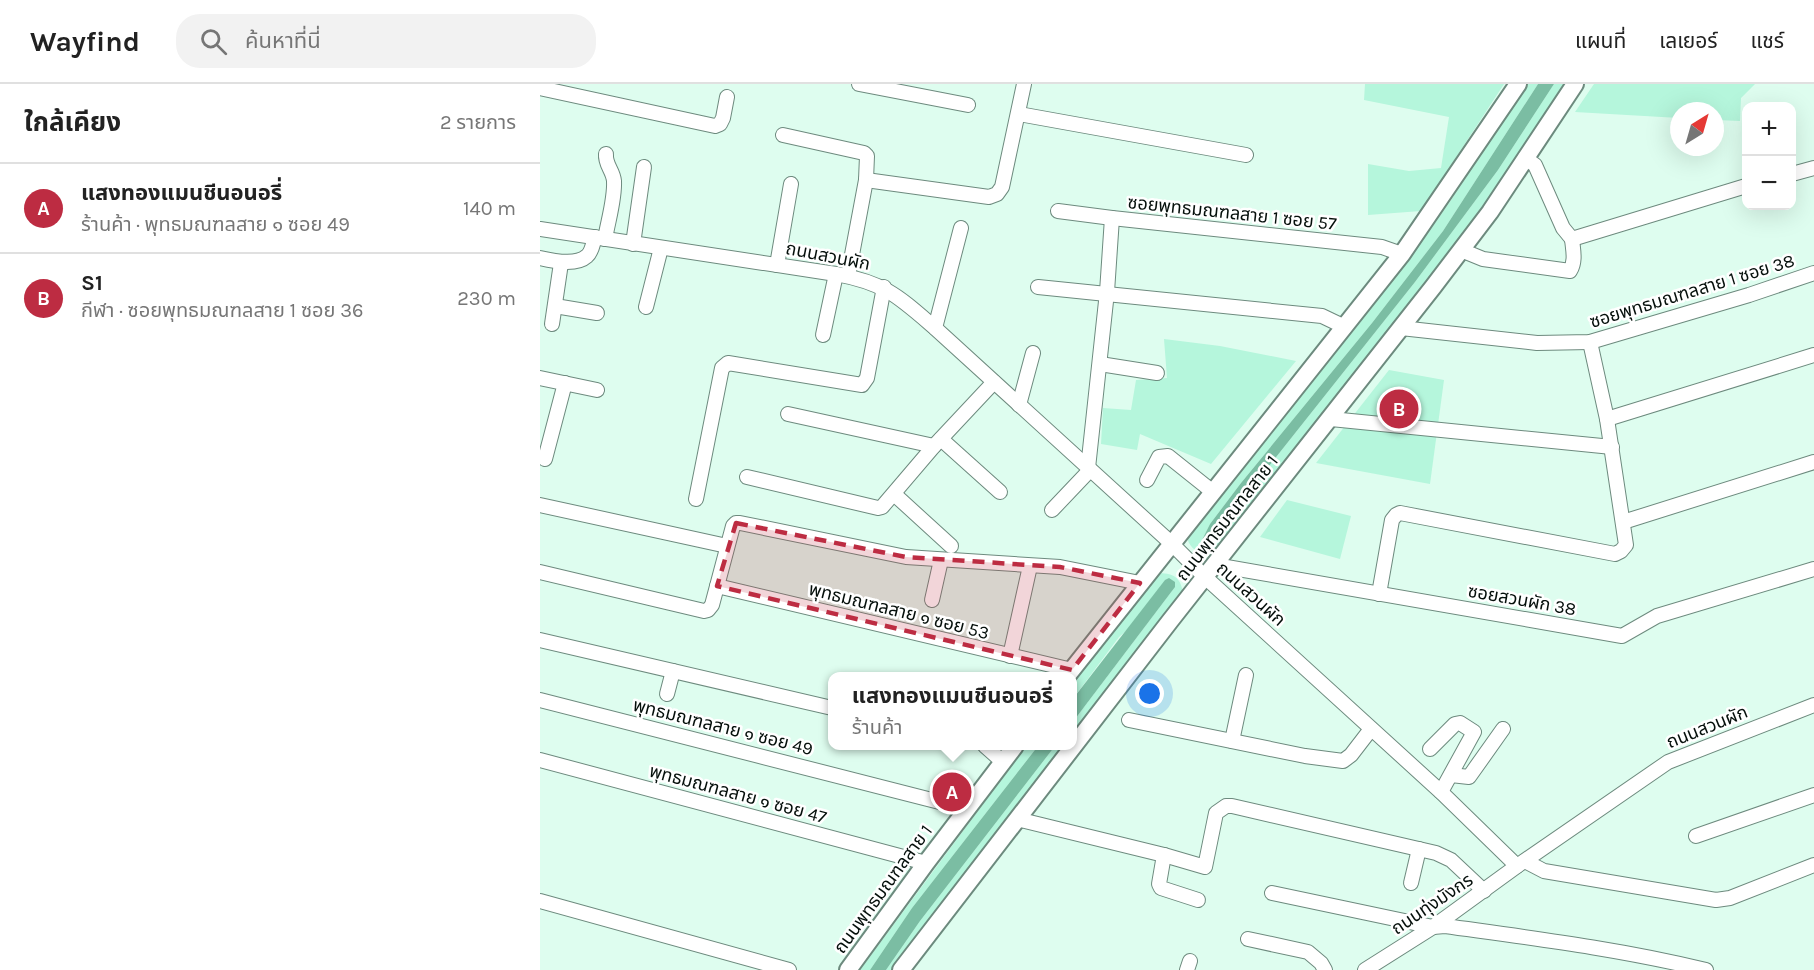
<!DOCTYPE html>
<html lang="th">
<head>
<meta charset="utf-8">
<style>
	body { margin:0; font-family:Karla,"Noto Sans Thai",sans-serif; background:#f2f2f2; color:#222 }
	.controls { position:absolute; right:18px; top:18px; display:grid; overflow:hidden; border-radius:12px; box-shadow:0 6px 24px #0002 }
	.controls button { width:54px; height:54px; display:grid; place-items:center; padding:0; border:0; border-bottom:2px solid #e0e0e0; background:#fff; color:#222; font:30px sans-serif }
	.compass { position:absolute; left:1130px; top:18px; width:54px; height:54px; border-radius:50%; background:#fff; box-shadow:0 6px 24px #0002; rotate:37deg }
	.you { position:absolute; left:610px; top:610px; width:21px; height:21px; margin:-15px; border:4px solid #fff; border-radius:50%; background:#1a73e8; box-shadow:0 0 0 9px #1a73e833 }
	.badge { display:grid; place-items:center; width:39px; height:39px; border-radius:50%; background:#bd2c42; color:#fff; font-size:20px; font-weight:700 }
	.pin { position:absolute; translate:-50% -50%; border:3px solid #fff; box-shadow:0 2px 6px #0006 }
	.popup { position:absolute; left:288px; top:588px; width:249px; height:78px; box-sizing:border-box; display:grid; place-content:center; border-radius:12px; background:#fff; filter:drop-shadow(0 2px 4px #0005); font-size:20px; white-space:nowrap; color:#767676 }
	.popup b { font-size:22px; color:#222 }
	.popup::after { content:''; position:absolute; left:50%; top:100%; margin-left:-12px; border:12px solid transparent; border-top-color:#fff }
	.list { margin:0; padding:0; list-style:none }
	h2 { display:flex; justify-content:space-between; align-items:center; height:78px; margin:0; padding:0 24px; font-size:26px }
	h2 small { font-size:20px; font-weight:400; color:#767676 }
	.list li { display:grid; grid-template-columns:39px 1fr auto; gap:18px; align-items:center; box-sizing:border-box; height:90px; padding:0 24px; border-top:2px solid #e0e0e0 }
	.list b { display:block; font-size:22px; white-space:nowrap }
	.list p { margin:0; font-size:20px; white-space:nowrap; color:#767676 }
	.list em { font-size:20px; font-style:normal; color:#767676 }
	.icon { flex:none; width:33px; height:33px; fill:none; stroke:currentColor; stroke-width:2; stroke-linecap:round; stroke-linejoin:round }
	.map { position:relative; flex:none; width:1274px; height:886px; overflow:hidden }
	header { display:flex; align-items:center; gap:36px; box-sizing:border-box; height:84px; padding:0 30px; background:#fff; border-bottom:2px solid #e0e0e0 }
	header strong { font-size:28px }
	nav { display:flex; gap:33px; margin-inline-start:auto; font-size:21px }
	.search { width:420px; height:54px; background:#f2f2f2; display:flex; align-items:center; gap:15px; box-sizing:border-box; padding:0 21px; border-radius:24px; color:#767676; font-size:22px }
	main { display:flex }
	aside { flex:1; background:#fff }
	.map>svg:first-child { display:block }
</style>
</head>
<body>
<header>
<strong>Wayfind</strong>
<div class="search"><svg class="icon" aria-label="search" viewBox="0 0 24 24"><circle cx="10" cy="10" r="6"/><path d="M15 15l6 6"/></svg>ค้นหาที่นี่</div>
<nav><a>แผนที่</a><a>เลเยอร์</a><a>แชร์</a></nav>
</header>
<main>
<aside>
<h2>ใกล้เคียง<small>2 รายการ</small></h2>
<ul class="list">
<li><span class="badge">A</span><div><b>แสงทองแมนชีนอนอรี่</b><p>ร้านค้า · พุทธมณฑลสาย ๑ ซอย 49</p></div><em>140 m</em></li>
<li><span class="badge">B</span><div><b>S1</b><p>กีฬา · ซอยพุทธมณฑลสาย 1 ซอย 36</p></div><em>230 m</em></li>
</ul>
</aside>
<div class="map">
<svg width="1274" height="886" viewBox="0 0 1274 886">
	<rect width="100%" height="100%" fill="#defdef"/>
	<g fill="#b5f6dc">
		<polygon points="825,0 964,0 881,127 828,131 828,80 869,87 901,84 909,33 824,16"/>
		<path d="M986 0H998L903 147 832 239 701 399 670 440 661 458 668 459 875 198 958 86 1014 0H1025L965 92 843 256 674 467 662 471C655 466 648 462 647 452L885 153 911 116Z"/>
		<polygon points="1054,0 1215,0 1201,14 1200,37 1175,36 1175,27 1139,27 1139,34 1035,28"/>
		<polygon points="624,255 680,262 756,277 671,380 600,350 597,366 561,360 563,324 591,326 596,296 627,294"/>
		<polygon points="849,286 904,296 890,400 776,379"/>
		<polygon points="747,416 811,432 800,475 720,453"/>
		<path d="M620 489C634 490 640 493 643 508L532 652V639L635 503 579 553 532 616V600L613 491Z"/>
		<polygon points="486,662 498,662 372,824 330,886 320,886"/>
		<polygon points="515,662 525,662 354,886 346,886 380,837"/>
	</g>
	<g fill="#7bbda3">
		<polygon points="998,0 1014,0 958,86 875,198 668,459 664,460 661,458 670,440 701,399 832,239 903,147"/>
		<polygon points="629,494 635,498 635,503 532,639 532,616 625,496"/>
		<polygon points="498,662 515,662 380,837 346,886 330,886 372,824"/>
	</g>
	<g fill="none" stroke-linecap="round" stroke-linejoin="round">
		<defs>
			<g id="minor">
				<polyline points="319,0 428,21"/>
				<polyline points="0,4 175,42 180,40 183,34 187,13"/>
				<polyline points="479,30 706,71"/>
				<polyline points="243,51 324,69 327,72 326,96 308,192"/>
				<polyline points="985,74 995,81 1023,144 1032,155 1206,102"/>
				<polyline points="1252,90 1274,84"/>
				<polyline points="326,96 449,113 457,110 462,103 484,0"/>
				<polyline points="518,127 572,134 842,163 862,170"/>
				<path d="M0 145 296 190C345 199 358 212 395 244L631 459 665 493 901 708 977 782 1128 678 1274 621"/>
				<path d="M65 155C68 137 75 115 74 97 73 86 65 81 66 70"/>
				<polyline points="93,160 104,83"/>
				<path d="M921 166 943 175 1030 187C1036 177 1033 166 1032 155"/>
				<path d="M0 174C13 177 36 182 47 172 52 168 53 159 55 153"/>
				<polyline points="237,181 251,100"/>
				<polyline points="498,203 782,232 805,243"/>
				<polyline points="15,222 57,229"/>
				<polyline points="106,223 121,164"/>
				<polyline points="12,240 21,179"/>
				<polyline points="395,244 421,144"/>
				<polyline points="861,244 997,259 1050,258 1209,211 1274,189"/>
				<polyline points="283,251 296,190"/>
				<polyline points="560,280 617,289"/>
				<polyline points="0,294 57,306"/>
				<polyline points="479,321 493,269"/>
				<polyline points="248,330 394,362"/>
				<polyline points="791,335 1072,363"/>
				<polyline points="1067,335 1274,271"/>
				<polyline points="401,355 460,408"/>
				<polyline points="5,375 25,299"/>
				<polyline points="548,384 567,208 572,134"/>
				<polyline points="207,393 338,424 342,423 394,362 454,298"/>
				<polyline points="607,396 619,373 628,372 673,408"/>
				<polyline points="354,410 411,462"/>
				<polyline points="156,415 182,284 188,279 322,301 327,294 344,203"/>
				<polyline points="0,421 187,462"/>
				<polyline points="512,426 550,386"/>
				<polyline points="1083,438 1274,378"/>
				<polyline points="675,481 1082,552 1117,532 1274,485"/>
				<polyline points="0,488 164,527 168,526 172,521 193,442 196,439 200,439 366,473 520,483 600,499"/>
				<polyline points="177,502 532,586"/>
				<polyline points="839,510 852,436 856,431 860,429 1075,470 1081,467 1086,461 1067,335 1050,258"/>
				<polyline points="392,516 401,476"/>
				<polyline points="0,556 292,624"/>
				<polyline points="470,572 490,482"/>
				<polyline points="127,610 133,587"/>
				<polyline points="0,616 427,725"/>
				<polyline points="589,636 765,672 803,677 811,671 831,645"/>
				<polyline points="692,657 706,591"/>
				<polyline points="445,662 463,678"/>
				<polyline points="890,665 915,640 920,639 934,648 901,708"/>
				<polyline points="0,676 386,779"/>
				<polyline points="911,691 929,693 963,645"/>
				<polyline points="477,735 624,771 665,783 676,729 686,722 692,722 896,769 911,776 944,807"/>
				<polyline points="1156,752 1274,711"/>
				<polyline points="624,771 619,800 621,804 658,816"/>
				<polyline points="985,777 1004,787 1176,816 1190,814 1274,781"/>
				<polyline points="871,799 879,765"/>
				<path d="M732 809 893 843 905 842C991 854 1081 865 1166 886"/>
				<polyline points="0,817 249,886"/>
				<polyline points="708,855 768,868 781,879 785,886"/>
				<polyline points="647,886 650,877"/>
				<polyline points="825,886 893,843 977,782"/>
			</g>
			<g id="major">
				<polyline points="527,592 862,170 978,0"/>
				<polyline points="308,886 386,779 475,662"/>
				<polyline points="361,886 630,537 893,203 950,128 1035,0"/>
			</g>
		</defs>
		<use href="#minor" stroke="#6d8a7e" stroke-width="16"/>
		<use href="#major" stroke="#6d8a7e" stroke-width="20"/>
		<use href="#minor" stroke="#fff" stroke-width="14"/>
		<use href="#major" stroke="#fff" stroke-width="16"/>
	</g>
	<path fill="#bd2c42" fill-opacity="0.2" stroke="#bd2c42" stroke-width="4.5" stroke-dasharray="12 8" stroke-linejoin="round" d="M196 439 366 473 520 483 600 499 532 586 177 502Z"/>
	<g text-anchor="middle" stroke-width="5" stroke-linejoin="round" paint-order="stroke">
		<g font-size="18" fill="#050f0b" stroke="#fff">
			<text transform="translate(692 129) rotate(6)" y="6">ซอยพุทธมณฑลสาย 1 ซอย 57</text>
			<text transform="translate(288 172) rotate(11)" y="6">ถนนสวนผัก</text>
			<text transform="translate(1152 207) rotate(-17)" y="6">ซอยพุทธมณฑลสาย 1 ซอย 38</text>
			<text transform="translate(687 434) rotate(-52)" y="6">ถนนพุทธมณฑลสาย 1</text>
			<text transform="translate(711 510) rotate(42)" y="6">ถนนสวนผัก</text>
			<text transform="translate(982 516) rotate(10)" y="6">ซอยสวนผัก 38</text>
			<text transform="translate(359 527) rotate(14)" y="6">พุทธมณฑลสาย ๑ ซอย 53</text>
			<text transform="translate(183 643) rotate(14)" y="6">พุทธมณฑลสาย ๑ ซอย 49</text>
			<text transform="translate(1167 643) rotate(-22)" y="6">ถนนสวนผัก</text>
			<text transform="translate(198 710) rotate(15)" y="6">พุทธมณฑลสาย ๑ ซอย 47</text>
			<text transform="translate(343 805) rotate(-54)" y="6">ถนนพุทธมณฑลสาย 1</text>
			<text transform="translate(892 820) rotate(-34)" y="6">ถนนทุ่งมังกร</text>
		</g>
	</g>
</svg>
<div class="controls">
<button>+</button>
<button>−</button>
</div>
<svg class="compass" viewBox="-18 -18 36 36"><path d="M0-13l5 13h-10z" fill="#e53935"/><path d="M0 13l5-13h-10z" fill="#767676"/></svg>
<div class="you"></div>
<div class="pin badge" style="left:412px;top:708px">A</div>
<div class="popup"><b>แสงทองแมนชีนอนอรี่</b>ร้านค้า</div>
<div class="pin badge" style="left:859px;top:325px">B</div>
</div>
</main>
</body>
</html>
